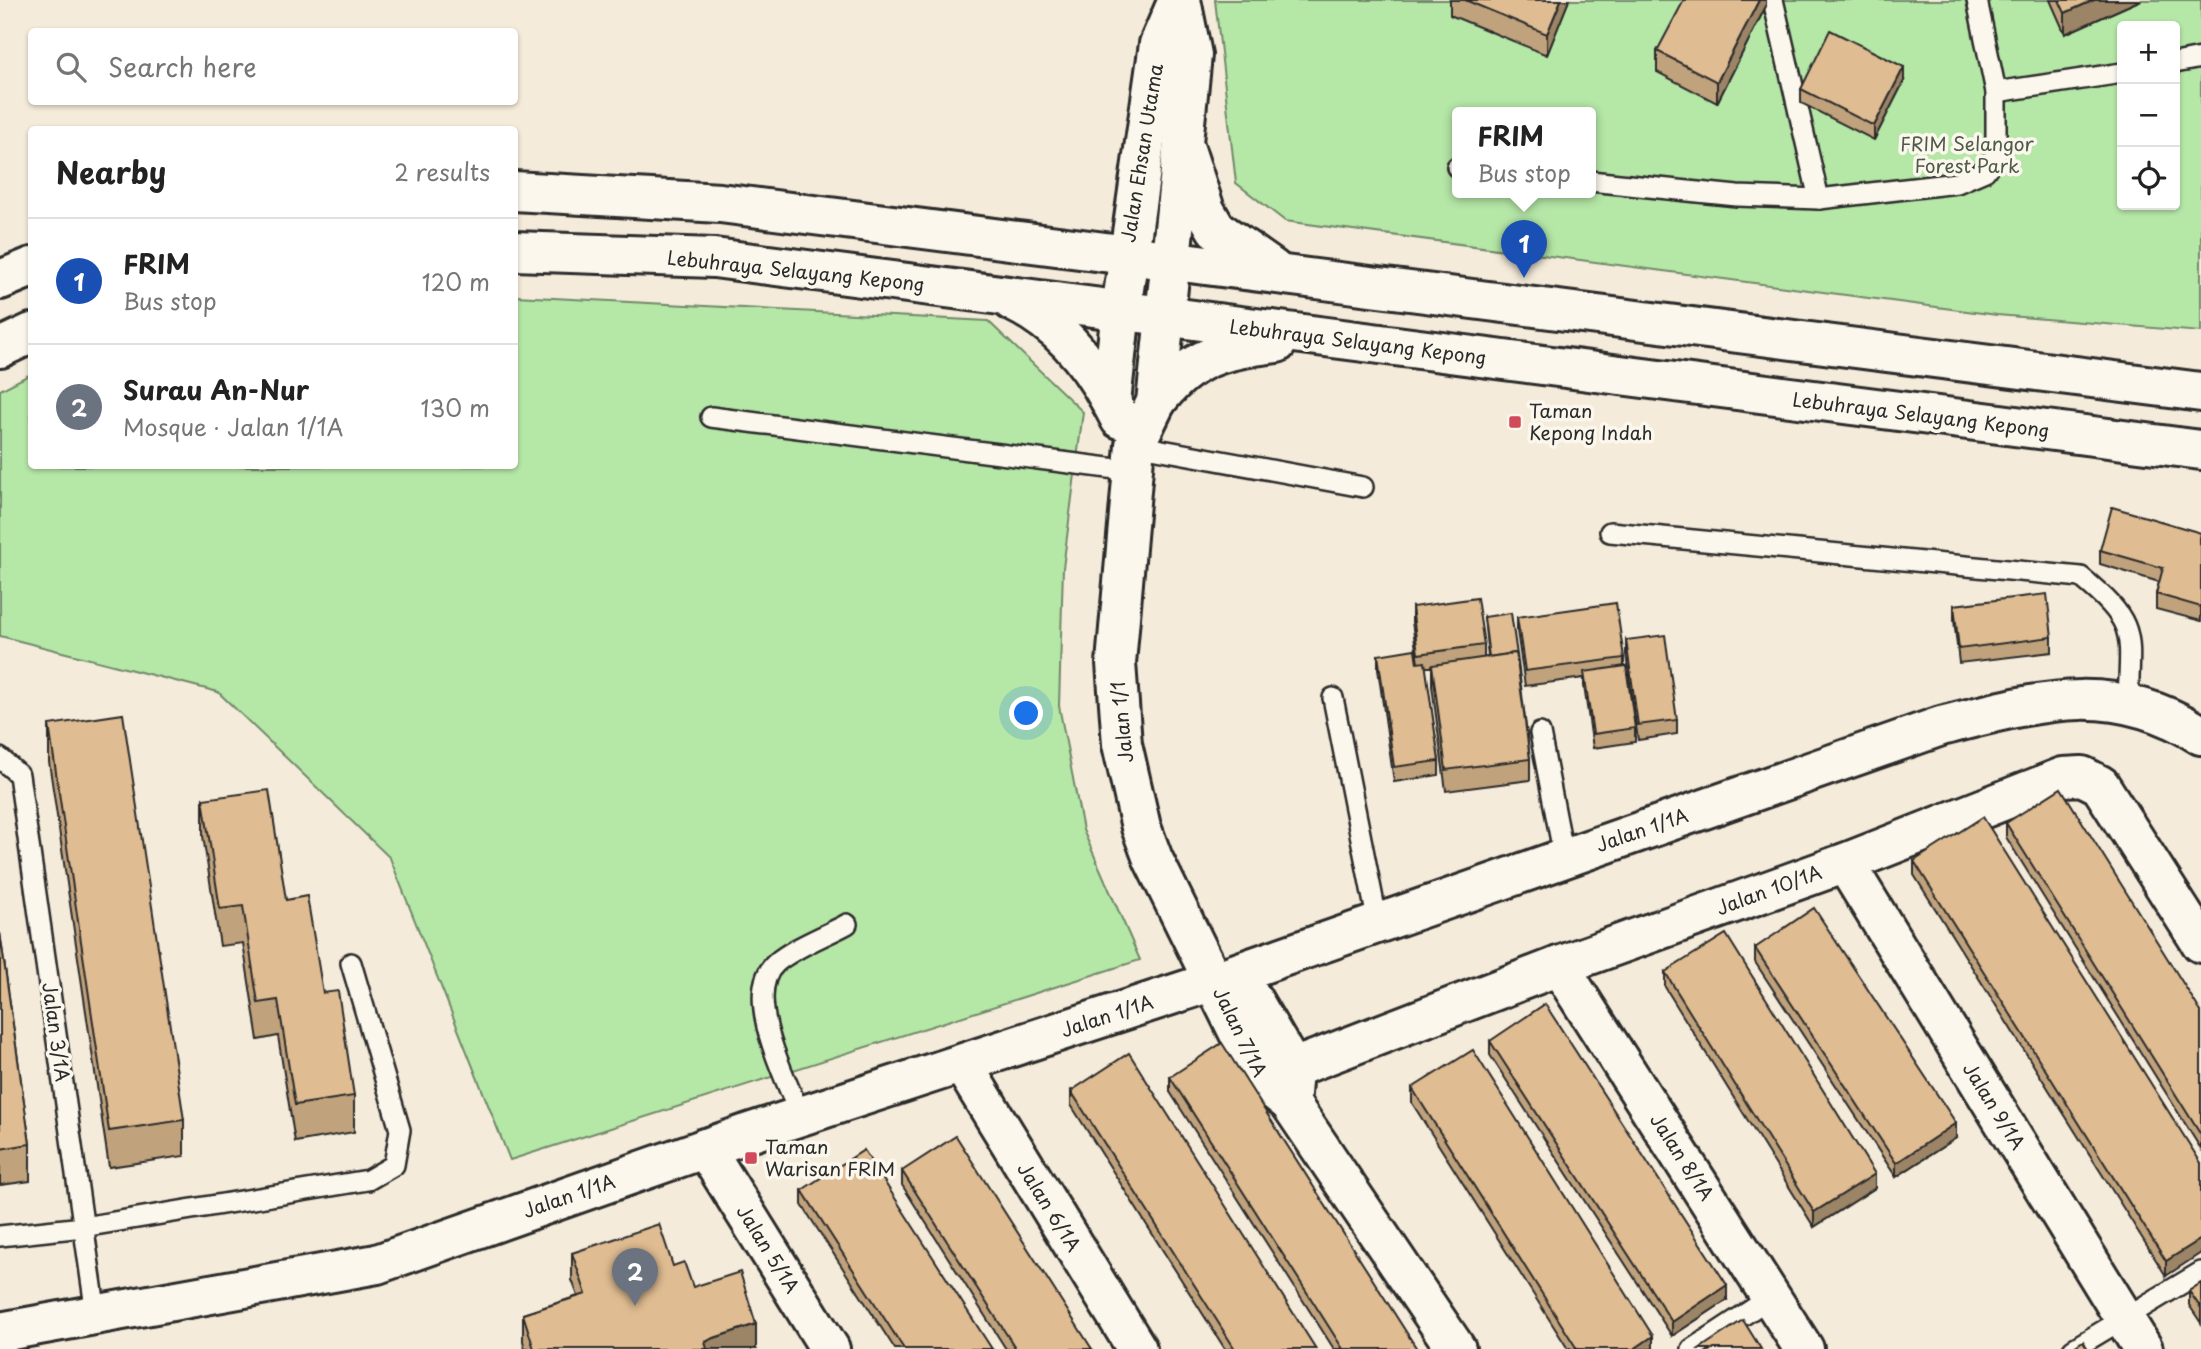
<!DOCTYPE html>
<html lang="en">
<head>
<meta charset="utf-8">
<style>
	body { margin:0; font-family:"Playpen Sans",sans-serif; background:#f6f6f6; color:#222 }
	.controls { position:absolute; right:21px; top:21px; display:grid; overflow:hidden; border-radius:7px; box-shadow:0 2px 5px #0004 }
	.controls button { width:63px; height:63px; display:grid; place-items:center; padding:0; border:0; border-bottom:2px solid #e0e0e0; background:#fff; color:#222; font:35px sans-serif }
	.you { position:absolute; left:1027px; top:714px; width:24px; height:24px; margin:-18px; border:5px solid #fff; border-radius:50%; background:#1a73e8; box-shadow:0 0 0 10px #1a73e833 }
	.badge { display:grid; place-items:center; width:46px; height:46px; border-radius:50%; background:#2563eb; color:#fff; font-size:23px; font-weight:700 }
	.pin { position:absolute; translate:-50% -58px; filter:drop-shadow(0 2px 4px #0008) }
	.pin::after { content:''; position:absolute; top:37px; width:24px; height:21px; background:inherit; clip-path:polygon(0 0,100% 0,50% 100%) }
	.popup { position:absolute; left:1452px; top:107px; width:144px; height:91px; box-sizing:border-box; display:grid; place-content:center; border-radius:7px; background:#fff; filter:drop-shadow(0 2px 5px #0005); font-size:23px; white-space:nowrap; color:#767676 }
	.popup b { font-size:26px; color:#222 }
	.popup::after { content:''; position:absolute; left:50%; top:100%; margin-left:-14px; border:14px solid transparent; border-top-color:#fff }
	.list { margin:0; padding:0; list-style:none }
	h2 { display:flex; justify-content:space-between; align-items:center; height:91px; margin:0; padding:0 28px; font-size:30px }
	h2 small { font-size:23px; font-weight:400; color:#767676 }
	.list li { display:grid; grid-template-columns:46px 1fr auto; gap:21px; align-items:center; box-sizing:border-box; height:126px; padding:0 28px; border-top:2px solid #e0e0e0 }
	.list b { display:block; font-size:26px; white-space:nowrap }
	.list p { margin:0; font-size:23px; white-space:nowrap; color:#767676 }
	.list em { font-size:23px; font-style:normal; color:#767676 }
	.icon { flex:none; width:38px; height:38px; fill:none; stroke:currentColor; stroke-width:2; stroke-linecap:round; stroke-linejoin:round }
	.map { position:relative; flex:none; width:2201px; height:1349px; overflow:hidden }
	.search { position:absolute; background:#fff; box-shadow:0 2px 5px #0004; left:28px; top:28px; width:490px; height:77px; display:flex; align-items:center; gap:18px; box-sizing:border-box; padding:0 24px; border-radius:7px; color:#767676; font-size:26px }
	.panel { position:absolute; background:#fff; box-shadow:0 2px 5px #0004; left:28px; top:126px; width:490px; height:343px; border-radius:7px }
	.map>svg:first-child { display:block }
</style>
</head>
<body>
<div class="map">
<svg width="2201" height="1349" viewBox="0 0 2201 1349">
	<rect width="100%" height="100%" fill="#f5ebda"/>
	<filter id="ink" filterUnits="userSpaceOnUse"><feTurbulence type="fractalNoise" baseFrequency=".0143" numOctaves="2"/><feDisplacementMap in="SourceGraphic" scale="14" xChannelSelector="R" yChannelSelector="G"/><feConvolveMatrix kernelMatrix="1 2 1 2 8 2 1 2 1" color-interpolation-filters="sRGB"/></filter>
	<g filter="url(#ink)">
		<g fill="#b5e7a7" stroke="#708969" stroke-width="2" fill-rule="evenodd">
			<path d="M1215 0H2201V332L1997 315 1285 221 1236 183ZM2122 26H2175V205H2122ZM1458 112H1590V192H1458Z"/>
			<polygon points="515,296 988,321 1083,412 1063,568 1059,706 1083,830 1140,960 510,1160 390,858 218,692 0,636 0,390 31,374 32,466 514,466"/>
		</g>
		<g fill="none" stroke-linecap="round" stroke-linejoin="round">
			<defs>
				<g id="service">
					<polyline points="1773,0 1819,199"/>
					<polyline points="1977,0 1996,92 2122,73"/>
					<polyline points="2175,63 2201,58"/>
					<polyline points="1457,167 1458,167"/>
					<polyline points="1590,181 1737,196 1819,199 1957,183 1985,171 1996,155 1996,92"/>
					<polyline points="711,417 1132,471"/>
					<polyline points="1135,445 1363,487"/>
					<path d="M1610 532 2081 577C2139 625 2130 633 2128 703"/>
					<polyline points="1333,698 1378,924"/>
					<polyline points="1540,733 1564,857"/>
					<polyline points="0,758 19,775 96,1314"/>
					<path d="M801 1116C787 1082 741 994 776 963 793 948 827 935 847 924"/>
					<polyline points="0,1236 83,1227 368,1180 394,1165 400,1130 351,963"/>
					<polyline points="1692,1349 1771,1297"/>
					<polyline points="2073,1349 2201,1272"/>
				</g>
				<g id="minor">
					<polyline points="1165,316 1156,402 1135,445 1116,663 1122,744 1141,827 1153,859 1262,1080 1290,1103 1456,1349"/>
					<polyline points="1120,419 1111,402 1121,310"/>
					<polyline points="1845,863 2143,1349"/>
					<polyline points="1559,966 1804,1349"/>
					<polyline points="1214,981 1251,997 1293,1069 1291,1094"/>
					<polyline points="962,1064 1137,1349"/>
					<polyline points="1262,1080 1559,966 1845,863 2063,777 2082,776 2100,785 2201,943"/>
					<polyline points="705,1148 830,1349"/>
					<path d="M0 1332 377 1264 746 1134 1214 981 1941 726C2037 702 2110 678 2201 735"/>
				</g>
				<g id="tertiary">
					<polyline points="1121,310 1159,44 1178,0"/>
					<polyline points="1165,316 1192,55 1181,0"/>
				</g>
				<g id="primary">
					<polyline points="1183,143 1205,210 1216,229 1273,269"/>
					<polyline points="514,191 720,203 2201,392"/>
					<polyline points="514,251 714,258 2201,450"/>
					<polyline points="0,280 32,267"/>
					<path d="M1012 301C1058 323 1087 358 1111 402"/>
					<polyline points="0,348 32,333"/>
					<path d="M1156 402C1191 356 1222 350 1277 343"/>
				</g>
			</defs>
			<use href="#service" stroke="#2b2b2b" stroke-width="24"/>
			<use href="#minor" stroke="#2b2b2b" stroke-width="44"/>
			<use href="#tertiary" stroke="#2b2b2b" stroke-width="44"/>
			<use href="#primary" stroke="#2b2b2b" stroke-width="44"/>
			<use href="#service" stroke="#fbf7ec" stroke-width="19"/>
			<use href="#minor" stroke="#fbf7ec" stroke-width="38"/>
			<use href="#tertiary" stroke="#fbf7ec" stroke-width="38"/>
			<use href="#primary" stroke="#fbf7ec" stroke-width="38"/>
		</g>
		<g fill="#c0a27d" stroke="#2b2b2b" stroke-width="2">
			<polygon points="1450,0 1569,0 1547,55 1450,15"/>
			<polygon points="1766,0 1766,6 1717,103 1657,72 1657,51"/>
			<polygon points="2050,0 2141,0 2065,34"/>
			<polygon points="1904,81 1874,140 1801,103 1801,89"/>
			<polygon points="2201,533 2201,621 2156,609 2156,594 2159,582 2100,564 2100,550"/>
			<polygon points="1954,605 2052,637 2052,652 1959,663 1954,620"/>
			<polygon points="1412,607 1484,645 1484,658 1488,657 1484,617 1518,662 1530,759 1530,780 1446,791 1432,686 1432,667 1425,667 1439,761 1439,775 1394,782 1378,669 1378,655 1418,663 1412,622"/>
			<polygon points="1517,617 1624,658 1624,666 1635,728 1635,742 1593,748 1584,686 1584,678 1525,686 1517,631"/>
			<polygon points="1626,640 1677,720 1677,734 1638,740 1626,654"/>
			<polygon points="49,725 184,1120 184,1156 109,1167 49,762"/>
			<polygon points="203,799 286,900 323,993 354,1096 354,1132 295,1142 278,1036 258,1040 243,943 220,946 203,836"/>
			<polygon points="2006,823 2201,1012 2201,1149 2006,837"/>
			<polygon points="1914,861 2201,1163 2166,1276 1914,875"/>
			<polygon points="0,933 30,1144 30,1181 0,1185"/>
			<polygon points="1755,948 1956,1138 1896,1177 1755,962"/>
			<polygon points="1665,972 1875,1188 1814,1227 1665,987"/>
			<polygon points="1490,1041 1727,1300 1672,1336 1490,1055"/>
			<polygon points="1170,1077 1417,1349 1334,1349 1170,1092"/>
			<polygon points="1412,1088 1653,1349 1568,1349 1412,1103"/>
			<polygon points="1071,1091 1316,1349 1225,1349 1071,1105"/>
			<polygon points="902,1171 1092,1349 1006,1349 902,1185"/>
			<polygon points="802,1190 992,1349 895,1349 802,1205"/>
			<polygon points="572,1253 673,1266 693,1287 756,1349 525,1349 523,1341 523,1314 578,1296 572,1280"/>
			<polygon points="2201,1283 2201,1323 2189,1305 2189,1291"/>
		</g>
		<g fill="#9c8466" stroke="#2b2b2b" stroke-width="2">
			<polygon points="1561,0 1569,0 1547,55 1547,34"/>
			<polygon points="1759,0 1766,0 1766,6 1717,103 1717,82"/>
			<polygon points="2094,0 2141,0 2065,34 2065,13"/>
			<polygon points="1904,67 1904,81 1874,140 1874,126"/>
			<polygon points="1956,1123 1956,1138 1896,1177 1896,1163"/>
			<polygon points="1875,1174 1875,1188 1814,1227 1814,1212"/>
			<polygon points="2201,1239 2201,1253 2166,1276 2166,1261"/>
			<polygon points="1727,1285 1727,1300 1672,1336 1672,1322"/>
			<polygon points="756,1324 756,1349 705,1349 705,1341"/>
			<polygon points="1653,1336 1653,1349 1634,1349"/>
		</g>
		<g fill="#dfbc91" stroke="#2b2b2b" stroke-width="2">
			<polygon points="1465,0 1561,0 1547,34"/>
			<polygon points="1684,0 1759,0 1717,82 1657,51"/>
			<polygon points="2059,0 2094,0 2065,13"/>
			<polygon points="1830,30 1904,67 1874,126 1801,89"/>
			<polygon points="2112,507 2201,533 2199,543 2201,544 2201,607 2156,594 2163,568 2100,550"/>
			<polygon points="2047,594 2052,637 1959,649 1954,605"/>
			<polygon points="1477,598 1484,645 1418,654 1412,607"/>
			<polygon points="1616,603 1624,658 1525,671 1517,617"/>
			<polygon points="1511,613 1518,662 1516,653 1489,657 1484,617"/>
			<polygon points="1665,635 1677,720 1638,725 1626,640"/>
			<polygon points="1415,649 1417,663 1425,662 1439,761 1394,767 1378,655"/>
			<polygon points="1516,653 1530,759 1446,770 1432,665"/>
			<polygon points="1626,666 1635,728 1593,734 1584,672"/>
			<polygon points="123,714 184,1120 109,1131 49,725"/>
			<polygon points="2061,788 2201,1012 2201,1135 2006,823"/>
			<polygon points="269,790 286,900 307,896 323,993 338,991 354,1096 295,1105 278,1000 258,1003 243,906 220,909 203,799"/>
			<polygon points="1983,817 2201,1163 2201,1239 2166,1261 1914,861"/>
			<polygon points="1814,908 1956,1123 1896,1163 1755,948"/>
			<polygon points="0,933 30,1144 0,1149"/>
			<polygon points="1726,934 1875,1174 1814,1212 1665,972"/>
			<polygon points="1545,1004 1727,1285 1672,1322 1490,1041"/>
			<polygon points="1222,1043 1417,1349 1343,1349 1170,1077"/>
			<polygon points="1473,1050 1653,1336 1634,1349 1577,1349 1412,1088"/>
			<polygon points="1129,1053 1316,1349 1235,1349 1071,1091"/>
			<polygon points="956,1136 1092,1349 1016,1349 902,1171"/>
			<polygon points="864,1150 992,1349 904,1349 802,1190"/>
			<polygon points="659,1224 673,1266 684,1262 693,1287 740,1272 756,1324 705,1341 707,1349 534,1349 523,1314 586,1294 572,1253"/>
			<polygon points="2201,1283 2201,1308 2189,1291"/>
			<polygon points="1743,1320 1761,1349 1699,1349"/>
			<polygon points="2083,1341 2088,1349 2071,1349"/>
		</g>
	</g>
	<g fill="#d1495b" stroke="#fbf7ec" stroke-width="2.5">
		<rect x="1508" y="415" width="14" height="14" rx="3.5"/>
		<rect x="744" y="1151" width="14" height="14" rx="3.5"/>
	</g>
	<g text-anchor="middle" stroke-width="7" stroke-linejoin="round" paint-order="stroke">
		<g font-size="19" fill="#4e5a4a" stroke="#fbf7ec">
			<text x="1967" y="151">FRIM Selangor<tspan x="1967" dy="22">Forest Park</tspan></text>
		</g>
		<g font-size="19" fill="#2b2b2b" stroke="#fbf7ec">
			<text transform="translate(1142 153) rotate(-81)" y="7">Jalan Ehsan Utama</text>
			<text transform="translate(796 271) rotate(6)" y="7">Lebuhraya Selayang Kepong</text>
			<text transform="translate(1358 342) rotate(7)" y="7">Lebuhraya Selayang Kepong</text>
			<text transform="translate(1921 415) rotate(7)" y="7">Lebuhraya Selayang Kepong</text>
			<text transform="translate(1122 722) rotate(-96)" y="7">Jalan 1/1</text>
			<text transform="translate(1642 830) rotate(-19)" y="7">Jalan 1/1A</text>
			<text transform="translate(1769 890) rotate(-20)" y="7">Jalan 10/1A</text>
			<text transform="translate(1107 1016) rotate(-18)" y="7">Jalan 1/1A</text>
			<text transform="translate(56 1032) rotate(82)" y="7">Jalan 3/1A</text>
			<text transform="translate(1240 1032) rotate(64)" y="7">Jalan 7/1A</text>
			<text transform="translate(1994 1106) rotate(58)" y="7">Jalan 9/1A</text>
			<text transform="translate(1682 1157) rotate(57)" y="7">Jalan 8/1A</text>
			<text transform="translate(569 1196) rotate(-19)" y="7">Jalan 1/1A</text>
			<text transform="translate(1049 1207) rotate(58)" y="7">Jalan 6/1A</text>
			<text transform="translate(768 1249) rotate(58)" y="7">Jalan 5/1A</text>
		</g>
		<g font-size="19" fill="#2b2b2b" stroke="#fbf7ec" text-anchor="start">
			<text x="1529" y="418">Taman<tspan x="1529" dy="22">Kepong Indah</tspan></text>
			<text x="765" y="1154">Taman<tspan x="765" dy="22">Warisan FRIM</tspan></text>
		</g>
	</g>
</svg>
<div class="controls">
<button>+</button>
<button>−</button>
<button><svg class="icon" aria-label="locate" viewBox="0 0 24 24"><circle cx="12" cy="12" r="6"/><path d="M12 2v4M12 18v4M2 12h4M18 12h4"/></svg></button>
</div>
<div class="you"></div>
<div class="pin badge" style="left:1524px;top:278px;background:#1a4fb4">1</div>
<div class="popup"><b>FRIM</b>Bus stop</div>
<div class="pin badge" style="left:635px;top:1306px;background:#6b7280">2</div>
<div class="search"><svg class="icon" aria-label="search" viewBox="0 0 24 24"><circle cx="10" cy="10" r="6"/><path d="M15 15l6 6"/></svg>Search here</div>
<section class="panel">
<h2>Nearby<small>2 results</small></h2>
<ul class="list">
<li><span class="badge" style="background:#1a4fb4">1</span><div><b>FRIM</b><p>Bus stop</p></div><em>120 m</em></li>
<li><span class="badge" style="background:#6b7280">2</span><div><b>Surau An-Nur</b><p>Mosque · Jalan 1/1A</p></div><em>130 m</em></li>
</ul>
</section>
</div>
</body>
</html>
